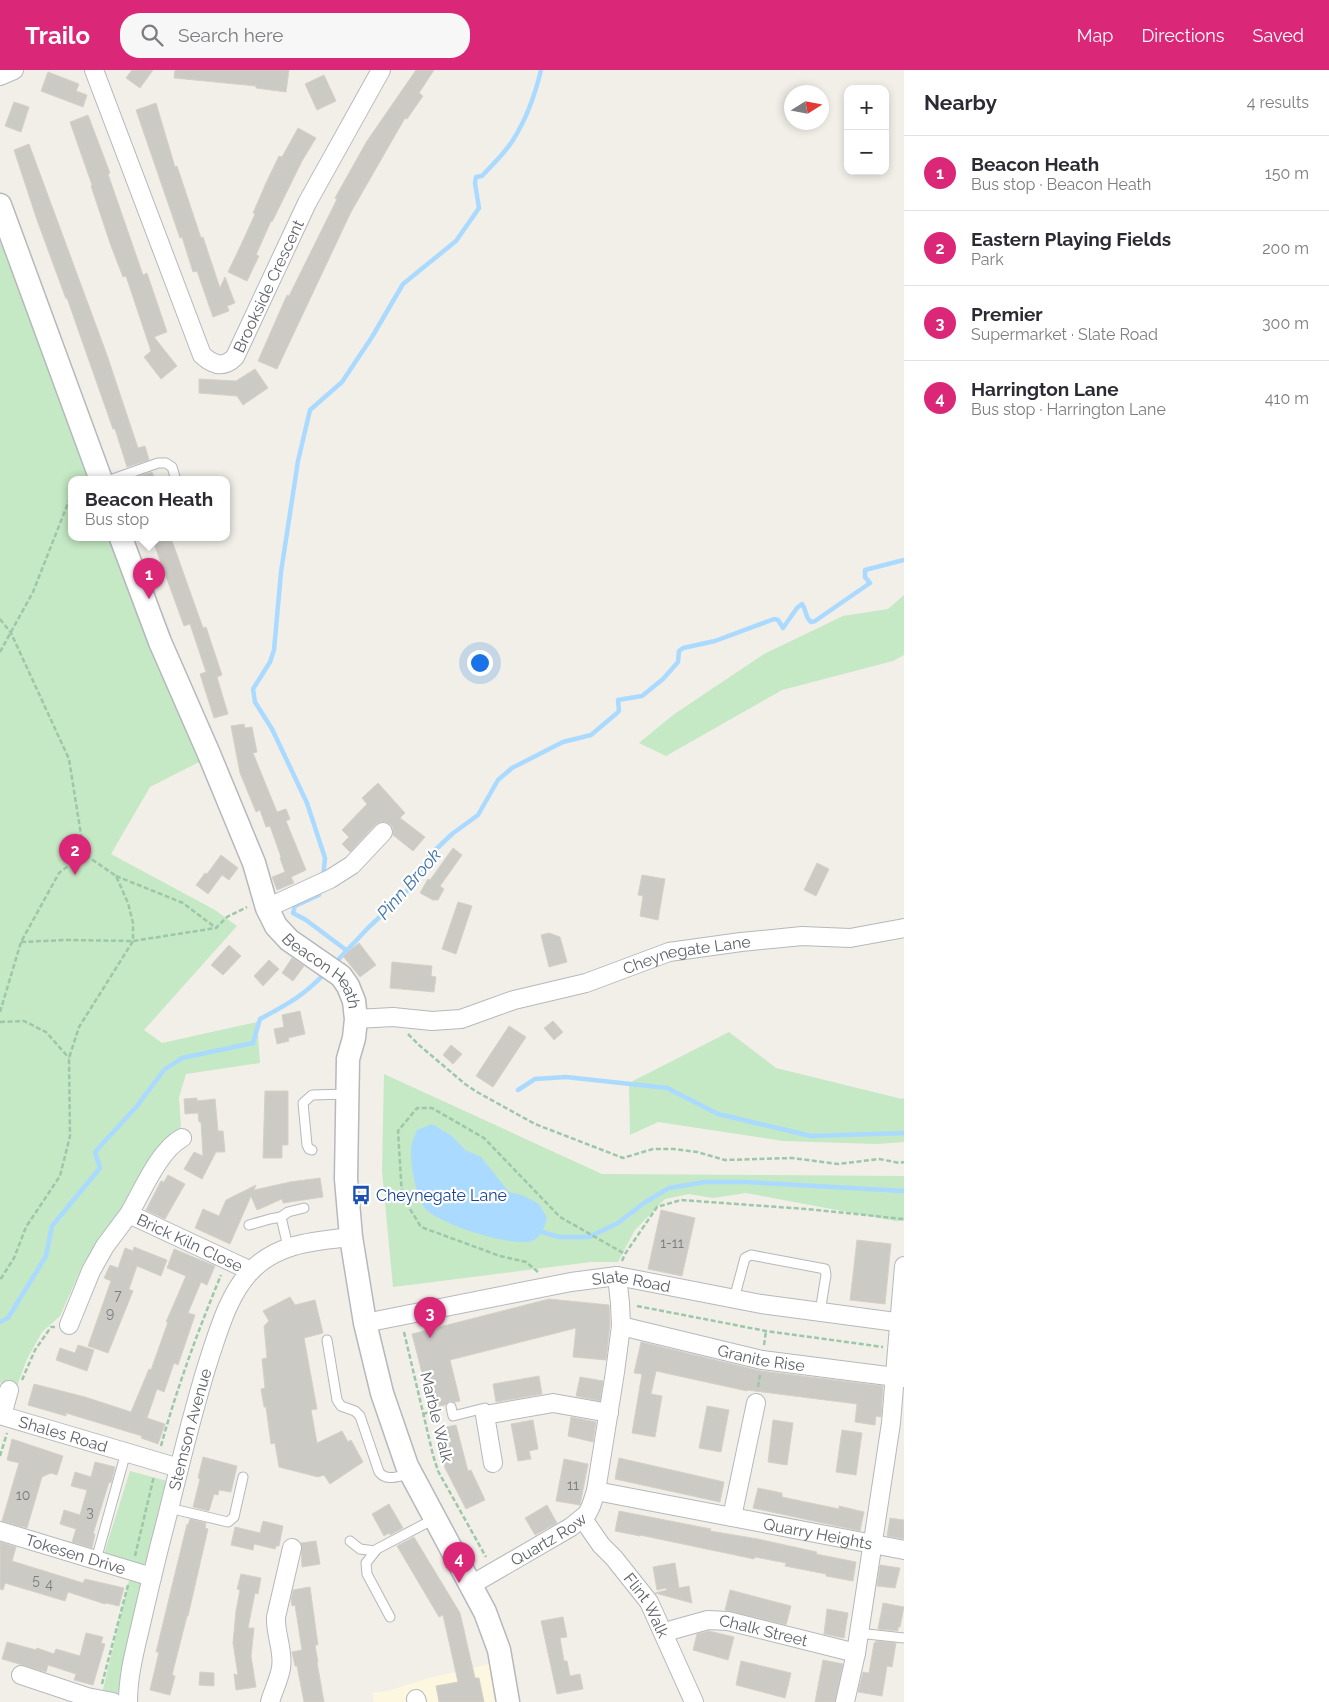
<!DOCTYPE html>
<html lang="en">
<head>
<meta charset="utf-8">
<style>
	body { margin:0; font-family:Raleway,sans-serif; background:#f7f7f7; color:#2b2b33 }
	.controls { position:absolute; right:15px; top:15px; display:grid; overflow:hidden; border-radius:10px; box-shadow:0 2px 8px #0003 }
	.controls button { width:45px; height:45px; display:grid; place-items:center; padding:0; border:0; border-bottom:1px solid #e1e1e2; background:#fff; color:#2b2b33; font:25px sans-serif }
	.compass { position:absolute; left:784px; top:15px; width:45px; height:45px; border-radius:50%; background:#fff; box-shadow:0 2px 8px #0003; rotate:79deg }
	.you { position:absolute; left:479px; top:592px; width:18px; height:18px; margin:-12px; border:4px solid #fff; border-radius:50%; background:#1a73e8; box-shadow:0 0 0 8px #1a73e833 }
	.badge { display:grid; place-items:center; width:32px; height:32px; border-radius:50%; background:#db2777; color:#fff; font-size:16px; font-weight:700 }
	.pin { position:absolute; translate:-50% -41px; filter:drop-shadow(0 1px 2px #0008) }
	.pin::after { content:''; position:absolute; top:26px; width:18px; height:15px; background:inherit; clip-path:polygon(0 0,100% 0,50% 100%) }
	.popup { position:absolute; left:68px; top:406px; width:162px; height:65px; box-sizing:border-box; display:grid; place-content:center; border-radius:10px; background:#fff; filter:drop-shadow(0 1px 4px #0005); font-size:16px; white-space:nowrap; color:#7c7c81 }
	.popup b { font-size:19px; color:#2b2b33 }
	.popup::after { content:''; position:absolute; left:50%; top:100%; margin-left:-10px; border:10px solid transparent; border-top-color:#fff }
	.list { margin:0; padding:0; list-style:none }
	h2 { display:flex; justify-content:space-between; align-items:center; height:65px; margin:0; padding:0 20px; font-size:21px }
	h2 small { font-size:16px; font-weight:400; color:#7c7c81 }
	.list li { display:grid; grid-template-columns:32px 1fr auto; gap:15px; align-items:center; box-sizing:border-box; height:75px; padding:0 20px; border-top:1px solid #e1e1e2 }
	.list b { display:block; font-size:19px; white-space:nowrap }
	.list p { margin:0; font-size:16px; white-space:nowrap; color:#7c7c81 }
	.list em { font-size:16px; font-style:normal; color:#7c7c81 }
	.icon { flex:none; width:28px; height:28px; fill:none; stroke:currentColor; stroke-width:2; stroke-linecap:round; stroke-linejoin:round }
	.map { position:relative; flex:none; width:904px; height:1632px; overflow:hidden }
	header { display:flex; align-items:center; gap:30px; box-sizing:border-box; height:70px; padding:0 25px; background:#db2777; color:#fff }
	header strong { font-size:24px }
	nav { display:flex; gap:28px; margin-inline-start:auto; font-size:18px }
	.search { width:350px; height:45px; background:#f7f7f7; display:flex; align-items:center; gap:12px; box-sizing:border-box; padding:0 18px; border-radius:20px; color:#7c7c81; font-size:19px }
	main { display:flex }
	aside { flex:1; background:#fff }
	.map>svg:first-child { display:block }
</style>
</head>
<body>
<header>
<strong>Trailo</strong>
<div class="search"><svg class="icon" aria-label="search" viewBox="0 0 24 24"><circle cx="10" cy="10" r="6"/><path d="M15 15l6 6"/></svg>Search here</div>
<nav><a>Map</a><a>Directions</a><a>Saved</a></nav>
</header>
<main>
<div class="map">
<svg width="904" height="1632" viewBox="0 0 904 1632">
	<rect width="100%" height="100%" fill="#f1efe8"/>
	<polygon fill="#fef7e0" points="489,1594 495,1632 374,1632 372,1623 388,1621 426,1609"/>
	<g fill="#c5e8c5">
		<polygon points="0,171 93,410 72,410 72,468 114,468 203,690 150,717 111,784 215,840 237,856 144,960 162,973 257,952 260,993 186,1004 179,1027 181,1057 152,1087 126,1135 84,1192 60,1246 42,1262 27,1289 17,1316 1,1312 0,1314"/>
		<polygon points="904,525 904,585 893,591 782,620 666,686 639,673 673,645 764,584 843,546 888,539"/>
		<polygon points="729,962 776,998 902,1029 904,1028 904,1072 877,1074 783,1071 658,1052 630,1065 629,1013"/>
		<polygon points="384,1004 602,1104 904,1106 904,1151 896,1151 746,1123 713,1128 689,1124 665,1129 635,1160 618,1192 591,1192 393,1217 382,1101"/>
		<polygon points="130,1401 167,1411 123,1615 118,1623 100,1632 133,1494 103,1487"/>
	</g>
	<path fill="#aadaff" d="M432 1054 452 1066 465 1080 481 1087 509 1122 524 1126 539 1134 547 1148C544 1157 543 1164 534 1170 518 1180 434 1153 424 1137 415 1121 410 1095 411 1078 412 1072 415 1065 417 1060Z"/>
	<g fill="none" stroke-linecap="round" stroke-linejoin="round">
		<g stroke="#aadaff" stroke-width="4.5">
			<path d="M323 807 325 788 307 733 272 659 255 632 253 619 270 592 274 580 281 502 298 391 310 340 342 312 372 267 403 214 456 171 479 138 475 113 476 107 482 106C492 95 505 83 513 70 527 48 535 25 541 0"/>
			<polyline points="320,820 319,825 295,836 293,843 306,850 346,880"/>
			<path d="M334 894 368 858 409 819 429 786 452 764 478 745 498 710 512 698 563 672 591 665 617 643 619 641 618 630 642 626 663 609 678 592 679 581 683 578 715 571 774 549 778 550 783 558 797 538 802 534C807 540 804 546 811 552L815 551 870 513 865 507V500L904 490"/>
			<polyline points="518,1020 535,1009 566,1007 667,1018 718,1044 811,1066 904,1063"/>
			<polyline points="542,1162 559,1167 589,1167 618,1153 644,1133 669,1118 705,1112 745,1112 904,1121"/>
			<path d="M0 1252 8 1248 46 1186 52 1156 100 1098 95 1082 137 1036 164 1000 182 988 253 973 260 949C286 935 305 925 325 903"/>
		</g>
	</g>
	<g fill="#cccac5" stroke="#d6d1c6">
		<polygon points="132,0 153,0 140,18 126,8"/>
		<polygon points="175,0 289,0 286,22 256,18 256,16 174,8"/>
		<polygon points="416,0 434,0 419,23 423,26 407,49 405,48 351,142 277,299 258,291 287,225 289,226 337,129 335,128 367,71"/>
		<polygon points="48,2 79,14 76,21 87,25 83,37 41,21"/>
		<polygon points="324,5 336,31 317,40 305,14"/>
		<polygon points="14,32 29,37 21,62 5,56"/>
		<polygon points="156,33 175,97 177,96 201,168 203,167 220,218 225,207 235,233 227,236 229,241 213,247 197,201 193,202 182,167 180,168 136,40"/>
		<polygon points="88,45 110,103 108,104 143,205 147,203 167,262 154,267 177,296 161,309 144,287 151,281 126,206 123,207 111,176 91,116 92,115 70,52"/>
		<polygon points="298,58 316,68 302,91 272,152 271,151 256,185 259,186 247,211 228,202 240,177 255,144 253,143 266,113 279,86 282,87"/>
		<polygon points="29,74 107,285 138,378 145,376 149,390 127,397 115,359 113,359 67,228 66,229 37,150 14,80"/>
		<polygon points="255,299 268,318 243,335 237,326 199,323 199,309 236,311"/>
		<polygon points="152,402 155,410 131,410 131,409"/>
		<polygon points="152,468 171,468 203,558 206,557 222,605 217,607 228,644 214,648 200,604 206,602 190,554 184,556"/>
		<polygon points="244,654 245,658 252,657 257,682 253,683 277,742 286,739 290,749 286,751 306,800 291,807 294,813 277,820 272,807 285,802 280,788 281,787 270,756 266,757 260,740 256,742 240,703 231,656"/>
		<polygon points="378,713 405,743 400,748 425,767 413,781 393,765 393,758 390,754 385,752 379,752 375,755 350,782 342,774 349,767 342,760 367,734 362,728"/>
		<polygon points="453,778 462,785 440,816 444,819 438,830 433,830 420,823 428,809 430,810"/>
		<polygon points="221,785 238,798 229,810 222,805 208,824 196,815 205,803 207,804"/>
		<polygon points="817,793 829,799 816,826 804,820"/>
		<polygon points="642,805 665,809 658,850 640,846 643,826 638,825"/>
		<polygon points="458,832 472,836 456,884 442,879"/>
		<polygon points="549,863 560,867 567,892 549,897 541,865"/>
		<polygon points="359,873 376,895 360,907 343,886"/>
		<polygon points="229,875 241,886 223,905 211,895"/>
		<polygon points="292,888 304,896 293,911 282,903"/>
		<polygon points="269,890 279,899 263,916 254,906"/>
		<polygon points="392,892 432,896 431,906 436,907 434,922 390,918"/>
		<polygon points="300,941 305,964 288,968 289,971 277,974 274,959 284,957 282,945"/>
		<polygon points="553,951 563,962 554,970 544,958"/>
		<polygon points="509,956 526,967 493,1017 476,1006"/>
		<polygon points="451,975 462,984 453,994 443,985"/>
		<polygon points="265,1021 288,1021 288,1075 282,1075 282,1088 263,1088"/>
		<polygon points="197,1028 197,1031 215,1029 218,1061 223,1061 225,1082 216,1082 202,1109 184,1099 194,1082 203,1086 201,1052 199,1052 198,1043 185,1044 184,1029"/>
		<polygon points="168,1105 185,1114 165,1149 146,1140 161,1111 164,1112"/>
		<polygon points="320,1108 323,1127 283,1133 282,1129 257,1140 251,1126 230,1174 195,1158 203,1139 219,1146 226,1130 256,1115 254,1120 290,1112"/>
		<polygon points="661,1140 695,1148 682,1206 648,1199"/>
		<polygon points="857,1170 891,1174 885,1234 850,1230"/>
		<polygon points="134,1177 167,1190 161,1206 137,1196 129,1219 133,1221 108,1283 88,1276 111,1211 104,1208 110,1195 118,1198 125,1178 133,1181"/>
		<polygon points="174,1179 215,1196 207,1215 201,1212 188,1243 195,1245 178,1295 174,1293 164,1322 157,1319 147,1348 165,1354 158,1374 141,1368 142,1366 66,1343 66,1346 28,1335 34,1314 85,1327 131,1342 149,1299 151,1300 168,1252 166,1252 186,1206 167,1198"/>
		<polygon points="290,1227 295,1235 315,1230 323,1263 304,1268 317,1339 311,1340 317,1373 342,1361 348,1372 351,1370 363,1392 330,1414 324,1405 318,1407 279,1397 275,1373 271,1374 266,1337 264,1337 261,1319 265,1318 262,1289 267,1288 264,1256 269,1251 263,1241"/>
		<polygon points="549,1229 609,1235 610,1254 606,1290 573,1287 576,1258 450,1290 460,1331 455,1332 449,1331 445,1335 431,1338 412,1264"/>
		<polygon points="641,1272 761,1301 883,1316 881,1347 876,1346 875,1355 855,1352 857,1334 747,1320 747,1321 656,1301 651,1324 662,1326 655,1367 632,1363 642,1304 634,1303"/>
		<polygon points="78,1275 94,1280 87,1301 56,1290 60,1278 75,1283"/>
		<polygon points="539,1306 542,1324 496,1332 493,1314"/>
		<polygon points="580,1307 603,1311 600,1331 576,1326"/>
		<polygon points="707,1336 729,1340 721,1382 699,1378"/>
		<polygon points="571,1347 596,1352 593,1372 568,1366"/>
		<polygon points="533,1350 538,1379 529,1381 531,1389 518,1391 511,1354"/>
		<polygon points="773,1350 793,1353 787,1395 768,1392"/>
		<polygon points="456,1355 468,1401 471,1400 485,1430 466,1439 445,1398 436,1359"/>
		<polygon points="842,1360 862,1363 856,1405 836,1402"/>
		<polygon points="12,1369 63,1386 57,1405 51,1403 42,1407 27,1458 2,1451 19,1393 7,1390"/>
		<polygon points="203,1387 237,1396 231,1422 219,1420 218,1425 214,1424 209,1441 193,1437 200,1409 198,1408"/>
		<polygon points="619,1388 724,1412 720,1432 615,1409"/>
		<polygon points="564,1389 588,1394 580,1435 556,1431"/>
		<polygon points="95,1392 115,1397 111,1413 109,1412 93,1464 95,1464 92,1478 72,1472 76,1459 60,1454 64,1440 80,1445 87,1420 71,1416 75,1402 91,1407"/>
		<polygon points="758,1418 782,1423 782,1427 839,1439 839,1436 864,1442 860,1461 753,1438"/>
		<polygon points="389,1434 403,1458 390,1465 389,1463 384,1466 372,1444"/>
		<polygon points="547,1435 557,1453 535,1465 525,1448"/>
		<polygon points="619,1441 711,1459 710,1461 758,1469 817,1482 816,1484 856,1492 853,1511 826,1506 826,1504 785,1496 786,1493 755,1487 754,1489 640,1465 640,1466 615,1461"/>
		<polygon points="890,1448 904,1450 904,1469 887,1466"/>
		<polygon points="190,1449 206,1453 205,1458 208,1459 188,1546 187,1546 172,1605 175,1606 170,1625 150,1620 159,1582 156,1582 187,1454 188,1455"/>
		<polygon points="263,1451 283,1456 279,1476 276,1476 275,1479 254,1474 253,1480 231,1475 235,1457 260,1463"/>
		<polygon points="414,1467 460,1543 475,1608 479,1608 484,1632 439,1632 436,1616 458,1612 443,1545 439,1547 397,1476"/>
		<polygon points="316,1471 320,1494 302,1497 301,1473"/>
		<polygon points="0,1472 16,1477 12,1491 83,1513 85,1509 124,1518 119,1536 106,1533 105,1534 68,1522 65,1531 5,1513 3,1520 0,1519"/>
		<polygon points="675,1493 679,1518 689,1516 692,1533 655,1523 667,1520 666,1518 657,1520 653,1497"/>
		<polygon points="880,1495 900,1498 895,1518 877,1516"/>
		<polygon points="241,1504 261,1508 258,1524 255,1523 248,1558 254,1558 251,1586 256,1617 236,1620 234,1604 238,1605 233,1573 236,1541 240,1520 237,1519"/>
		<polygon points="310,1517 318,1575 315,1575 318,1592 317,1592 324,1632 304,1632 297,1596 295,1596 292,1582 302,1580 295,1535 292,1536 291,1530 293,1520"/>
		<polygon points="730,1520 791,1536 786,1555 725,1540"/>
		<polygon points="883,1533 904,1537 900,1557 898,1557 898,1561 878,1559"/>
		<polygon points="827,1539 848,1543 844,1568 824,1564"/>
		<polygon points="563,1547 567,1567 560,1568 564,1591 567,1591 570,1606 580,1604 583,1619 557,1624 541,1551"/>
		<polygon points="709,1561 734,1567 728,1590 693,1580 697,1564"/>
		<polygon points="86,1563 103,1567 101,1573 105,1574 93,1615 74,1610 76,1604 48,1595 46,1602 2,1589 7,1572 36,1580 37,1578 54,1584 56,1579 80,1586"/>
		<polygon points="876,1571 896,1573 892,1597 887,1596 882,1626 858,1622 863,1602 869,1603 874,1573 875,1573"/>
		<polygon points="823,1590 843,1594 835,1632 815,1632"/>
		<polygon points="741,1591 791,1603 785,1628 736,1615"/>
		<polygon points="200,1602 214,1603 214,1616 199,1615"/>
	</g>
	<g fill="none" stroke-linecap="round" stroke-linejoin="round">
		<defs>
			<g id="service">
				<polyline points="110,410 158,393 166,393 172,397 176,410"/>
				<polyline points="312,1080 309,1079 307,1075 303,1033 312,1025 347,1024"/>
				<polyline points="249,1155 270,1149 281,1147"/>
				<polyline points="288,1177 281,1147 288,1142 304,1138"/>
				<polyline points="734,1229 745,1188 751,1185 825,1199 826,1205 820,1242"/>
				<path d="M327 1270 337 1330 341 1336 355 1341 360 1346 379 1402C387 1412 398 1406 409 1404"/>
				<polyline points="451,1337 453,1346 485,1338 485,1344"/>
				<polyline points="169,1438 228,1452 234,1447 243,1407"/>
				<polyline points="350,1471 360,1479 375,1481"/>
				<polyline points="96,1490 126,1382"/>
				<polyline points="390,1547 367,1504 366,1493 377,1479 434,1449"/>
				<polyline points="858,1563 904,1568"/>
			</g>
			<g id="minor">
				<path id="s1" d="M94 0 202 285C213 295 223 299 235 287L307 133 381 0"/>
				<polyline points="0,6 14,0"/>
				<polyline points="267,838 330,809 352,795 383,762"/>
				<path id="s2" d="M356 949 393 947 432 951 461 949 514 930 586 913 669 882 741 872 802 866 850 868 904 858"/>
				<path id="s3" d="M182 1068C159 1080 142 1122 129 1144L251 1201"/>
				<path id="s4" d="M365 1253 571 1212 617 1206 761 1234 904 1253"/>
				<polyline points="69,1255 91,1201 105,1176 129,1144"/>
				<path id="s5" d="M621 1256 762 1290 904 1308"/>
				<path id="s6" d="M0 1345 179 1398"/>
				<polyline points="2,1345 9,1320"/>
				<polyline points="493,1393 485,1345 553,1333 609,1343"/>
				<path id="s7" d="M596 1421 904 1480"/>
				<polyline points="732,1447 756,1333"/>
				<path id="s8" d="M583 1449 601 1475 614 1488 649 1532 694 1632"/>
				<path id="s9" d="M0 1461 152 1507"/>
				<path id="s10" d="M471 1515 571 1457 587 1444 591 1436 596 1421 615 1302 621 1256 620 1233 617 1206"/>
				<path id="s11" d="M672 1560 708 1550 728 1551 856 1583"/>
				<polyline points="21,1605 87,1627 113,1632"/>
				<polyline points="416,1629 417,1632"/>
				<path id="s12" d="M128 1632C128 1605 135 1580 141 1554 149 1519 157 1485 166 1451 180 1395 193 1338 211 1283 220 1256 230 1223 250 1202 277 1173 315 1171 351 1167"/>
				<path d="M270 1632C273 1621 279 1610 281 1598 284 1581 275 1564 276 1547L292 1478"/>
				<polyline points="845,1632 856,1583 891,1353 904,1196"/>
			</g>
			<g id="tertiary">
				<polyline points="0,135 101,410"/>
				<path id="s13" d="M121 468 160 572 209 684 254 793 267 838 276 856 289 870 341 906 348 916 354 931 356 949 354 968 348 989 346 1109 351 1167 365 1253 382 1323 407 1396 485 1542 499 1580 508 1632"/>
			</g>
		</defs>
		<use href="#service" stroke="#b5b8bc" stroke-width="11"/>
		<use href="#minor" stroke="#b5b8bc" stroke-width="20"/>
		<use href="#tertiary" stroke="#b5b8bc" stroke-width="25"/>
		<g stroke="#9cc7a9" stroke-width="2.5" stroke-dasharray="5 2.5" stroke-linecap="butt">
			<polyline points="0,549 11,563 69,689 84,784 116,806 128,833 133,853 133,871 79,957 69,988 70,1066 60,1106 26,1157 14,1188 0,1210"/>
			<polyline points="0,582 33,522 72,423"/>
			<polyline points="116,806 183,833 216,858"/>
			<polyline points="21,872 66,870 133,871 216,858 227,847 247,837"/>
			<polyline points="0,942 21,872 59,803 84,784"/>
			<polyline points="0,952 24,951 46,962 69,988"/>
			<polyline points="408,964 419,975 465,1014 477,1022 535,1054 623,1088 653,1079 674,1079 697,1082 725,1090 792,1088 838,1094 879,1089 900,1093 904,1092"/>
			<polyline points="622,1191 625,1184 657,1137 681,1130 806,1139 904,1149"/>
			<polyline points="538,1202 526,1192 500,1186 421,1157 402,1126 398,1061 417,1038 432,1038 484,1068 560,1147 625,1184"/>
			<polyline points="637,1236 766,1261 883,1277"/>
			<polyline points="404,1262 433,1385 438,1401 486,1487"/>
			<polyline points="764,1275 766,1261"/>
			<polyline points="22,1310 35,1280 51,1257 55,1257"/>
			<polyline points="758,1317 760,1305"/>
			<polyline points="423,1344 441,1339"/>
			<path d="M161 1376C177 1317 198 1261 221 1205"/>
			<polyline points="0,1386 7,1363"/>
			<polyline points="135,1486 154,1406"/>
			<polyline points="102,1614 128,1515"/>
		</g>
		<use href="#service" stroke="#fff" stroke-width="9"/>
		<use href="#minor" stroke="#fff" stroke-width="18"/>
		<use href="#tertiary" stroke="#fff" stroke-width="22"/>
	</g>
	<defs>
		<symbol id="bus-bare" viewBox="-9 -9 18 18"><path d="M-5-6H5V4H4V6H2V4H-2V6H-4V4H-5ZM-3.5-4V0h7V-4ZM-3.5 1.2v1.5H-2V1.2ZM2 1.2v1.5H3.5V1.2Z" fill="#1a4fb4" stroke="#fff" stroke-width="2.5" paint-order="stroke"/></symbol>
	</defs>
	<g fill-rule="evenodd">
		<use href="#bus-bare" x="347" y="1111" width="28" height="28"/>
	</g>
	<g text-anchor="middle" stroke-width="4.5" stroke-linejoin="round" paint-order="stroke">
		<g font-size="14" fill="#7a7d7f">
			<text x="672" y="1178">1-11</text>
			<text x="118" y="1230">7</text>
			<text x="110" y="1248">9</text>
			<text x="573" y="1420">11</text>
			<text x="23" y="1430">10</text>
			<text x="90" y="1447">3</text>
			<text x="36" y="1515">5</text>
			<text x="49" y="1519">4</text>
		</g>
		<g font-size="16" fill="#5f6368" stroke="#fff">
			<text dy="6" stroke="none"><textPath href="#s1" startOffset="421">Brookside Crescent</textPath></text>
			<text dy="6" stroke="none"><textPath href="#s2" startOffset="341">Cheynegate Lane</textPath></text>
			<text dy="6" stroke="none"><textPath href="#s13" startOffset="484">Beacon Heath</textPath></text>
			<text dy="6" stroke="none"><textPath href="#s3" startOffset="161">Brick Kiln Close</textPath></text>
			<text dy="6" stroke="none"><textPath href="#s4" startOffset="271">Slate Road</textPath></text>
			<text dy="6" stroke="none"><textPath href="#s5" startOffset="144">Granite Rise</textPath></text>
			<text transform="translate(437 1347) rotate(76)" y="6">Marble Walk</text>
			<text dy="6" stroke="none"><textPath href="#s12" startOffset="280">Stemson Avenue</textPath></text>
			<text dy="6" stroke="none"><textPath href="#s6" startOffset="66">Shales Road</textPath></text>
			<text dy="6" stroke="none"><textPath href="#s7" startOffset="226">Quarry Heights</textPath></text>
			<text dy="6" stroke="none"><textPath href="#s10" startOffset="90">Quartz Row</textPath></text>
			<text dy="6" stroke="none"><textPath href="#s9" startOffset="79">Tokesen Drive</textPath></text>
			<text dy="6" stroke="none"><textPath href="#s8" startOffset="108">Flint Walk</textPath></text>
			<text dy="6" stroke="none"><textPath href="#s11" startOffset="94">Chalk Street</textPath></text>
		</g>
		<g font-size="16" fill="#164399" stroke="#fff" text-anchor="start">
			<text x="376" y="1131">Cheynegate Lane</text>
		</g>
		<g font-size="18" font-style="italic" fill="#4174aa" stroke="#fff">
			<text transform="translate(409 814) rotate(-49)" y="6">Pinn Brook</text>
		</g>
	</g>
</svg>
<div class="controls">
<button>+</button>
<button>−</button>
</div>
<svg class="compass" viewBox="-18 -18 36 36"><path d="M0-13l5 13h-10z" fill="#e53935"/><path d="M0 13l5-13h-10z" fill="#7c7c81"/></svg>
<div class="you"></div>
<div class="pin badge" style="left:149px;top:529px">1</div>
<div class="popup"><b>Beacon Heath</b>Bus stop</div>
<div class="pin badge" style="left:75px;top:805px">2</div>
<div class="pin badge" style="left:430px;top:1268px">3</div>
<div class="pin badge" style="left:459px;top:1513px">4</div>
</div>
<aside>
<h2>Nearby<small>4 results</small></h2>
<ul class="list">
<li><span class="badge">1</span><div><b>Beacon Heath</b><p>Bus stop · Beacon Heath</p></div><em>150 m</em></li>
<li><span class="badge">2</span><div><b>Eastern Playing Fields</b><p>Park</p></div><em>200 m</em></li>
<li><span class="badge">3</span><div><b>Premier</b><p>Supermarket · Slate Road</p></div><em>300 m</em></li>
<li><span class="badge">4</span><div><b>Harrington Lane</b><p>Bus stop · Harrington Lane</p></div><em>410 m</em></li>
</ul>
</aside>
</main>
</body>
</html>
